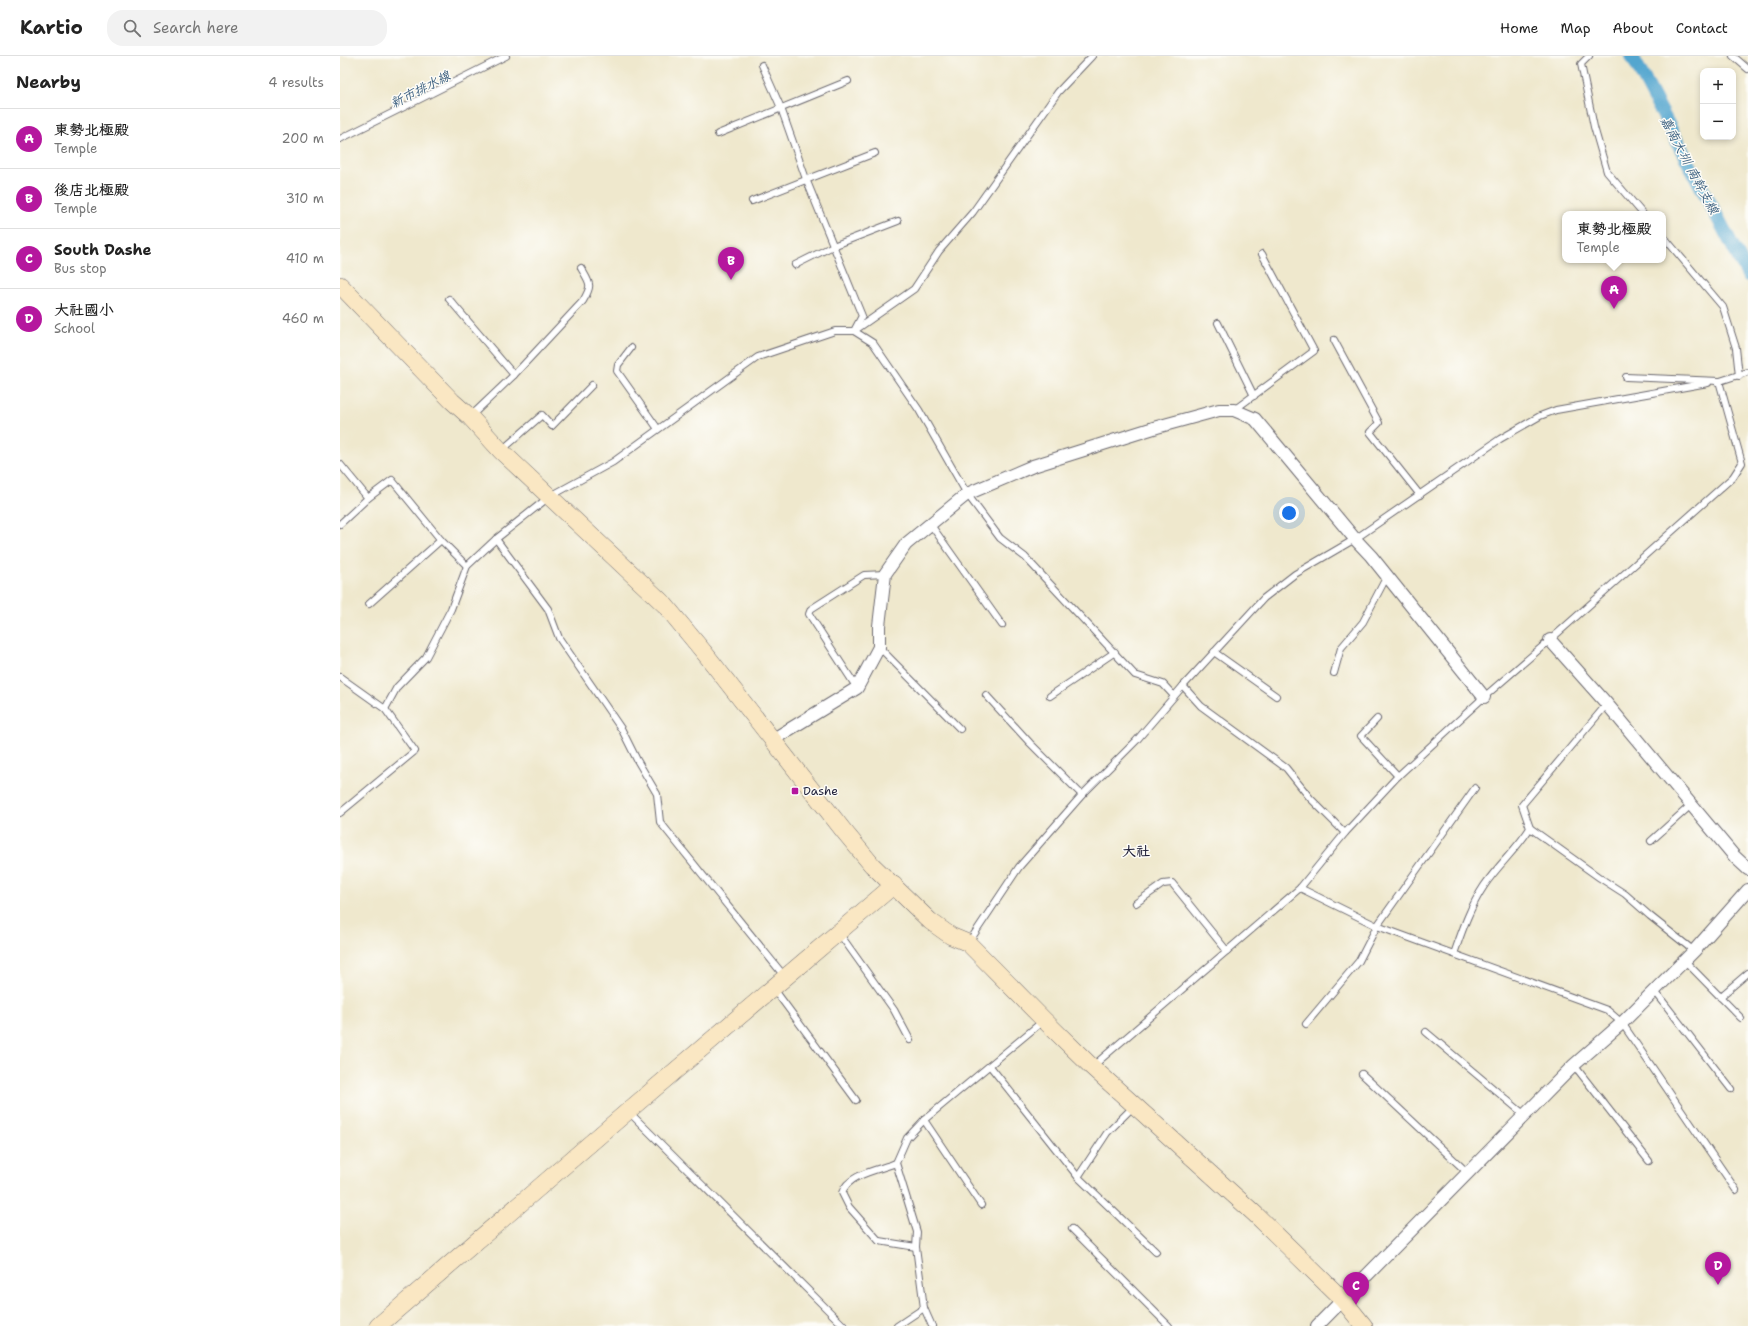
<!DOCTYPE html>
<html lang="en">
<head>
<meta charset="utf-8">
<style>
	body { margin:0; font-family:"Shantell Sans","LXGW WenKai TC",sans-serif; background:#f2f2f2; color:#222 }
	.controls { position:absolute; right:12px; top:12px; display:grid; overflow:hidden; border-radius:8px; box-shadow:0 2px 6px #0003 }
	.controls button { width:36px; height:36px; display:grid; place-items:center; padding:0; border:0; border-bottom:1px solid #e0e0e0; background:#fff; color:#222; font:20px sans-serif }
	.you { position:absolute; left:949px; top:457px; width:14px; height:14px; margin:-10px; border:3px solid #fff; border-radius:50%; background:#1a73e8; box-shadow:0 0 0 6px #1a73e833 }
	.badge { display:grid; place-items:center; width:26px; height:26px; border-radius:50%; background:#b5179e; color:#fff; font-size:13px; font-weight:700 }
	.pin { position:absolute; translate:-50% -33px; filter:drop-shadow(0 1px 2px #0008) }
	.pin::after { content:''; position:absolute; top:21px; width:14px; height:12px; background:inherit; clip-path:polygon(0 0,100% 0,50% 100%) }
	.popup { position:absolute; left:1222px; top:155px; width:104px; height:52px; box-sizing:border-box; display:grid; place-content:center; border-radius:8px; background:#fff; filter:drop-shadow(0 1px 3px #0005); font-size:13px; white-space:nowrap; color:#767676 }
	.popup b { font-size:15px; color:#222 }
	.popup::after { content:''; position:absolute; left:50%; top:100%; margin-left:-8px; border:8px solid transparent; border-top-color:#fff }
	.list { margin:0; padding:0; list-style:none }
	h2 { display:flex; justify-content:space-between; align-items:center; height:52px; margin:0; padding:0 16px; font-size:17px }
	h2 small { font-size:13px; font-weight:400; color:#767676 }
	.list li { display:grid; grid-template-columns:26px 1fr auto; gap:12px; align-items:center; box-sizing:border-box; height:60px; padding:0 16px; border-top:1px solid #e0e0e0 }
	.list b { display:block; font-size:15px; white-space:nowrap }
	.list p { margin:0; font-size:13px; white-space:nowrap; color:#767676 }
	.list em { font-size:13px; font-style:normal; color:#767676 }
	.icon { flex:none; width:22px; height:22px; fill:none; stroke:currentColor; stroke-width:2; stroke-linecap:round; stroke-linejoin:round }
	.map { position:relative; flex:none; width:1408px; height:1270px; overflow:hidden }
	header { display:flex; align-items:center; gap:24px; box-sizing:border-box; height:56px; padding:0 20px; background:#fff; border-bottom:1px solid #e0e0e0 }
	header strong { font-size:19px }
	nav { display:flex; gap:22px; margin-inline-start:auto; font-size:14px }
	.search { width:280px; height:36px; background:#f2f2f2; display:flex; align-items:center; gap:10px; box-sizing:border-box; padding:0 14px; border-radius:16px; color:#767676; font-size:15px }
	main { display:flex }
	aside { flex:1; background:#fff }
	.map>svg:first-child { display:block }
</style>
</head>
<body>
<header>
<strong>Kartio</strong>
<div class="search"><svg class="icon" aria-label="search" viewBox="0 0 24 24"><circle cx="10" cy="10" r="6"/><path d="M15 15l6 6"/></svg>Search here</div>
<nav><a>Home</a><a>Map</a><a>About</a><a>Contact</a></nav>
</header>
<main>
<aside>
<h2>Nearby<small>4 results</small></h2>
<ul class="list">
<li><span class="badge">A</span><div><b>東勢北極殿</b><p>Temple</p></div><em>200 m</em></li>
<li><span class="badge">B</span><div><b>後店北極殿</b><p>Temple</p></div><em>310 m</em></li>
<li><span class="badge">C</span><div><b>South Dashe</b><p>Bus stop</p></div><em>410 m</em></li>
<li><span class="badge">D</span><div><b>大社國小</b><p>School</p></div><em>460 m</em></li>
</ul>
</aside>
<div class="map">
<svg width="1408" height="1270" viewBox="0 0 1408 1270">
	<rect width="100%" height="100%" fill="#fdfcf7"/>
	<filter id="ink" filterUnits="userSpaceOnUse"><feTurbulence type="fractalNoise" baseFrequency=".025" numOctaves="2"/><feDisplacementMap in="SourceGraphic" scale="8" xChannelSelector="R" yChannelSelector="G"/><feConvolveMatrix kernelMatrix="1 2 1 2 8 2 1 2 1" color-interpolation-filters="sRGB"/></filter>
	<filter id="wash" filterUnits="userSpaceOnUse"><feTurbulence type="fractalNoise" baseFrequency=".012" numOctaves="4" result="noise"/><feDisplacementMap in="SourceGraphic" scale="16" xChannelSelector="R" yChannelSelector="G"/><feGaussianBlur stdDeviation="0.9" result="paint"/><feColorMatrix in="noise" values="0 0 0 0 0 0 0 0 0 0 0 0 0 0 0 0 0 1.4 0 .05"/><feComposite in="paint" operator="in"/></filter>
	<g filter="url(#wash)">
		<rect width="100%" height="100%" fill="#efe8cd"/>
		<g fill="none" stroke-linecap="round" stroke-linejoin="round">
			<polyline stroke="#53a6cf" stroke-width="14" points="1292,0 1408,219"/>
		</g>
	</g>
	<g filter="url(#ink)">
		<g fill="none" stroke-linecap="round" stroke-linejoin="round">
			<defs>
				<g id="lane">
					<polyline points="1249,0 1241,8 1254,71 1267,116 1303,158"/>
					<polyline points="1393,0 1408,13"/>
					<polyline points="422,9 441,52 466,123 522,260 514,275 533,287 579,354 627,438 660,482 685,501 795,619 823,628 834,640"/>
					<polyline points="378,78 508,25"/>
					<polyline points="0,83 166,0"/>
					<polyline points="412,145 535,97"/>
					<polyline points="1323,180 1383,251 1396,292 1399,320"/>
					<polyline points="455,209 493,190 558,165"/>
					<polyline points="109,243 174,319"/>
					<polyline points="878,267 914,340"/>
					<polyline points="994,284 1039,367 1030,376 1080,439"/>
					<polyline points="291,292 278,309 277,315 318,373"/>
					<polyline points="1377,326 1408,316"/>
					<polyline points="894,354 974,295 922,198"/>
					<path d="M131 360 174 319 243 245C253 228 250 228 241 212"/>
					<polyline points="162,394 202,359 212,370 252,329"/>
					<polyline points="0,408 28,442"/>
					<polyline points="0,468 28,442 52,424 101,484 127,510"/>
					<polyline points="591,469 662,569"/>
					<polyline points="156,483 208,553 219,582 282,674 297,704 317,738 320,766 445,921"/>
					<polyline points="29,548 101,484"/>
					<polyline points="539,591 620,673"/>
					<polyline points="874,596 936,640"/>
					<polyline points="994,617 1001,592 1023,566 1047,520"/>
					<polyline points="0,621 45,653 75,695 0,757"/>
					<polyline points="843,630 861,650 946,712 970,742 1005,777"/>
					<polyline points="517,632 469,558 471,553 524,519 545,518"/>
					<polyline points="646,639 690,687 742,739"/>
					<polyline points="710,640 775,596"/>
					<polyline points="45,653 57,631 86,601 111,553 127,510 156,483 209,441 273,406 418,301 495,275 514,275 574,233 599,195 633,156 718,36 752,0"/>
					<polyline points="1037,663 1021,680 1058,720"/>
					<polyline points="1190,772 1260,822 1285,838 1310,860 1354,895"/>
					<polyline points="1311,785 1351,749"/>
					<polyline points="960,832 1037,870 1267,954 1282,967 1396,1134"/>
					<polyline points="796,847 823,828 832,827 887,895"/>
					<polyline points="499,877 554,954 570,984"/>
					<polyline points="629,886 679,811 742,739 796,685 843,630 924,542 955,518 1015,483 1160,383 1200,360 1216,354 1368,327"/>
					<path d="M1114 898C1122 875 1130 851 1144 830 1158 809 1177 793 1190 772L1182 749 1267 648"/>
					<polyline points="1344,904 1401,962"/>
					<polyline points="434,933 516,1044"/>
					<polyline points="1314,934 1391,1033"/>
					<polyline points="1380,941 1408,917"/>
					<polyline points="966,968 1019,905 1037,870 1135,732"/>
					<polyline points="1086,976 1186,1060"/>
					<polyline points="1234,1009 1309,1105"/>
					<polyline points="650,1010 738,1121 816,1196"/>
					<polyline points="753,1010 960,832 1005,777 1058,720 1144,641 1210,584 1393,421 1402,407 1379,325 1286,321"/>
					<polyline points="1022,1018 1129,1118"/>
					<polyline points="289,1056 504,1270"/>
					<polyline points="584,1064 641,1149"/>
					<path d="M556 1107C538 1114 508 1118 502 1137L509 1151 539 1185 576 1191"/>
					<polyline points="738,1121 767,1077 794,1050"/>
					<polyline points="732,1173 829,1270"/>
					<polyline points="557,1270 584,1252"/>
					<polyline points="592,1270 584,1252 576,1191 577,1176 556,1107 567,1082 584,1064 703,965"/>
				</g>
				<g id="street">
					<polyline points="1210,584 1267,648 1395,801 1408,813"/>
					<polyline points="432,684 517,632 539,591 539,570 545,518 566,488 627,438 693,410 817,371 879,354 894,354 915,363 1015,483 1031,500 1144,641"/>
					<polyline points="977,1270 1234,1009 1282,967 1354,895 1408,834"/>
				</g>
				<g id="secondary">
					<polyline points="0,229 112,345 130,361 161,395 325,549 367,600 503,774 532,809 590,865 611,880 628,887 704,964 752,1011 915,1158 1003,1244 1024,1270"/>
					<polyline points="38,1270 288,1055 554,829"/>
				</g>
			</defs>
			<use href="#lane" stroke="#6a676e" stroke-width="8"/>
			<use href="#street" stroke="#6a676e" stroke-width="14"/>
			<use href="#secondary" stroke="#6a676e" stroke-width="18"/>
			<use href="#lane" stroke="#fff" stroke-width="6"/>
			<use href="#street" stroke="#fff" stroke-width="12"/>
			<use href="#secondary" stroke="#fae7c3" stroke-width="17"/>
		</g>
	</g>
	<rect fill="#b5179e" stroke="#fdfcf7" stroke-width="1.5" x="451" y="731" width="8" height="8" rx="2"/>
	<g text-anchor="middle" stroke-width="3" stroke-linejoin="round" paint-order="stroke">
		<g font-size="12" fill="#22223b" stroke="#fdfcf7" text-anchor="start">
			<text x="463" y="739">Dashe</text>
		</g>
		<g font-size="13" font-style="italic" fill="#385d7e" stroke="#fdfcf7">
			<text transform="translate(80 33) rotate(-27)" y="5">新市排水線</text>
			<text transform="translate(1350 109) rotate(62)" y="5">嘉南大圳 南幹支線</text>
		</g>
		<g font-size="14" font-weight="bold" fill="#22223b" stroke="#fdfcf7">
			<text x="796" y="800">大社</text>
		</g>
	</g>
</svg>
<div class="controls">
<button>+</button>
<button>−</button>
</div>
<div class="you"></div>
<div class="pin badge" style="left:1274px;top:253px">A</div>
<div class="popup"><b>東勢北極殿</b>Temple</div>
<div class="pin badge" style="left:391px;top:224px">B</div>
<div class="pin badge" style="left:1016px;top:1249px">C</div>
<div class="pin badge" style="left:1378px;top:1229px">D</div>
</div>
</main>
</body>
</html>
